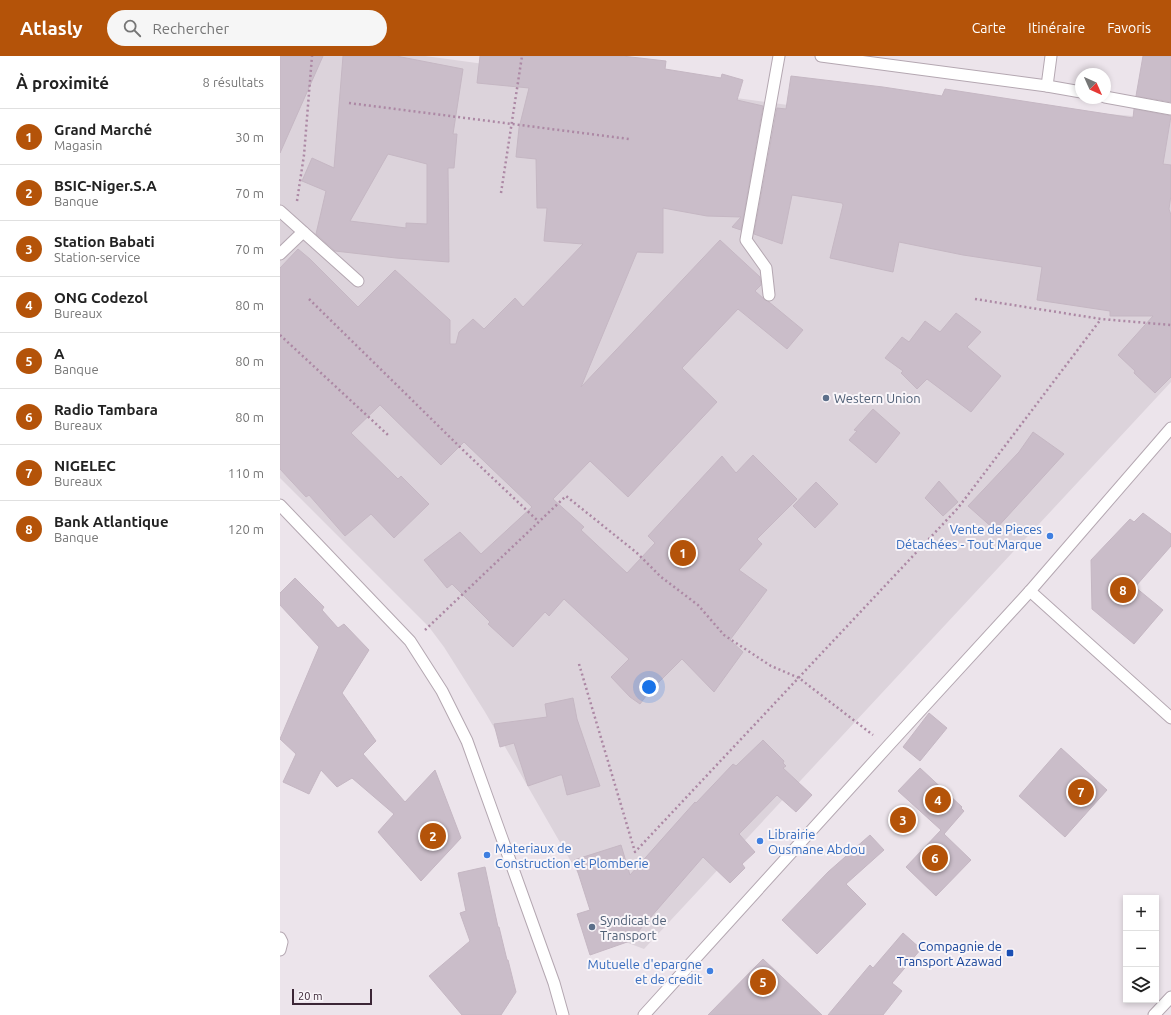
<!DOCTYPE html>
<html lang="fr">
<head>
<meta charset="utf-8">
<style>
	body { margin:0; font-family:Ubuntu,sans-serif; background:#f6f6f6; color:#222 }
	.controls { position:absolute; right:12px; bottom:12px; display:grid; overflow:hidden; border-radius:0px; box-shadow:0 2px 6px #0003 }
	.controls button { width:36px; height:36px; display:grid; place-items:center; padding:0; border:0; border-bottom:1px solid #e0e0e0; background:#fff; color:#222; font:20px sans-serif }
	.compass { position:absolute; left:795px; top:12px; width:36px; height:36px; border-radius:50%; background:#fff; box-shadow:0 2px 6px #0003; rotate:135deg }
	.scale { position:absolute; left:12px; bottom:10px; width:80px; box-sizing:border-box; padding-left:4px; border:2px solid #3c2636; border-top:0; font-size:11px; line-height:14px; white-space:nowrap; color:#3c2636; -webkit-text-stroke:3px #f9f5f9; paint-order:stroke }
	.you { position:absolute; left:369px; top:631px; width:14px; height:14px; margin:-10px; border:3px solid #fff; border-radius:50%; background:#1a73e8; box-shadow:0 0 0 6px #1a73e833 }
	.badge { display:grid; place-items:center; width:26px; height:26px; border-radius:50%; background:#b45309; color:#fff; font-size:13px; font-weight:700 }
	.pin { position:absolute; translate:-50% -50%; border:2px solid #fff; box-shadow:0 1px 4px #0006 }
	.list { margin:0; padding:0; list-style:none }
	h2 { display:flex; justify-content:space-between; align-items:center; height:52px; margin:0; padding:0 16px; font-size:17px }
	h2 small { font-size:13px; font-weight:400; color:#767676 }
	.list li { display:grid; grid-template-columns:26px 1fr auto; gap:12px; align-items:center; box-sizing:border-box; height:56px; padding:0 16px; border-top:1px solid #e0e0e0 }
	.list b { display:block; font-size:15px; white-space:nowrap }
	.list p { margin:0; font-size:13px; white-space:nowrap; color:#767676 }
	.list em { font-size:13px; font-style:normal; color:#767676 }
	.icon { flex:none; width:22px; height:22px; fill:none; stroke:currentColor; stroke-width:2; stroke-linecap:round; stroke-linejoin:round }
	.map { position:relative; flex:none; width:891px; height:959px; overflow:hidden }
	header { display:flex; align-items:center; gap:24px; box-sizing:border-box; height:56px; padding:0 20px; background:#b45309; color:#fff }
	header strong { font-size:19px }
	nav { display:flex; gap:22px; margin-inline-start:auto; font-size:14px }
	.search { width:280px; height:36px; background:#f6f6f6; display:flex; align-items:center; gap:10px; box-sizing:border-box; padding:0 14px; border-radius:22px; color:#767676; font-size:15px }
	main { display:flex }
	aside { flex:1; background:#fff }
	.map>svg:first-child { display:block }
</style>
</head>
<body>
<header>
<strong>Atlasly</strong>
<div class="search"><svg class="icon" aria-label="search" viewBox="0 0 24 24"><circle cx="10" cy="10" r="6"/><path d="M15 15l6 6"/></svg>Rechercher</div>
<nav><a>Carte</a><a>Itinéraire</a><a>Favoris</a></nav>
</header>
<main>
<aside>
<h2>À proximité<small>8 résultats</small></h2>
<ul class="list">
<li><span class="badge">1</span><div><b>Grand Marché</b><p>Magasin</p></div><em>30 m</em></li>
<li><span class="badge">2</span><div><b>BSIC-Niger.S.A</b><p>Banque</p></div><em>70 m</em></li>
<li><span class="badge">3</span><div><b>Station Babati</b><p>Station-service</p></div><em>70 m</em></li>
<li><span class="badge">4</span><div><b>ONG Codezol</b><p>Bureaux</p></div><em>80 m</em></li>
<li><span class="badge">5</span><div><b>A</b><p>Banque</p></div><em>80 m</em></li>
<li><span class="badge">6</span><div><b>Radio Tambara</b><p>Bureaux</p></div><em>80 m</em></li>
<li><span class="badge">7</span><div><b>NIGELEC</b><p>Bureaux</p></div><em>110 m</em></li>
<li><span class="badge">8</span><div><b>Bank Atlantique</b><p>Banque</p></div><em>120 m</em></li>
</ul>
</aside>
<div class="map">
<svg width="891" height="959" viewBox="0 0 891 959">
	<rect width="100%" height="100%" fill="#ece4eb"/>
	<polygon fill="#dcd3db" points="0,0 145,0 523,51 624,66 676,35 828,58 866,61 891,65 891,326 364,893 335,882 205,656 164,591 149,571 0,422"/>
	<g fill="#cabdc9" stroke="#c5b7c3" fill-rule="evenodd">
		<polygon points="0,0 43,0 0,97"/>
		<path d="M63 0H116L183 13 173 78H177L174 112H168L169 206 116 202 55 195 36 178 46 135 22 125 32 102 54 112ZM108 98 147 108V168L126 167V172L70 165Z"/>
		<polygon points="200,0 342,0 386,5 385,13 441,22 442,18 463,24 457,44 483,50 461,174 452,171 461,161 427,160 383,152 383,197 357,196 301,331 440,184 480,221 481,229 475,235 484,243 489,246 523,274 507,293 458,253 402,312 437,346 348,441 310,405 273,443 304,471 301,474 347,517 375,487 368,480 442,400 456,417 473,399 517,443 477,483 482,488 459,514 487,534 450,584 463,596 434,636 402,603 369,636 360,648 350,641 331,621 349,603 284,543 269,560 265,556 233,591 208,568 210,566 172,528 167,532 144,504 180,476 201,498 252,451 184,386 161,409 100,349 71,377 118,423 121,420 149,448 114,482 91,458 65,480 29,439 26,441 0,413 0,212 18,193 30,203 78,251 115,214 170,264 170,288 176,288 179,276 193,263 204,273 235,242 243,251 303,188 264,185 267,152 257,152 256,103 236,101 239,72 249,32 197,27"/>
		<polygon points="863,0 891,0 891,46 856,40"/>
		<polygon points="511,20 603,31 662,40 665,33 853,62 854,53 891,60 883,108 891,109 891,139 889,153 891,159 891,321 875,337 854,317 855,315 838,299 873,260 830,260 830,255 757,244 762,211 683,199 619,186 613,216 550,202 563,149 562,147 512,139 502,188 474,178 497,52 506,53"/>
		<polygon points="676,257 701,276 687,291 721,320 691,356 647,323 637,333 621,317 623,315 605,302 622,281 629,286 645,265 660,276"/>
		<polygon points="593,353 620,377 596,407 569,384 577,375 574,374"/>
		<polygon points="753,376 784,398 715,474 688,450 739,396"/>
		<polygon points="659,425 678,446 663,460 645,442"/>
		<polygon points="536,426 558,448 535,472 513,450"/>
		<polygon points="863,457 891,478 891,490 855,531 883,554 854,588 812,553 811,504 850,463 854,466"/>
		<polygon points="15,522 44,551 42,554 58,572 64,568 89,594 62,637 96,685 83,698 125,746 155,714 181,782 141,825 98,776 114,758 72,722 57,731 41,714 29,738 3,726 16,698 0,683 39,591 0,549 0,537"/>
		<polygon points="293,642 297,663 320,730 287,739 282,719 280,719 248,730 234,687 220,691 214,668 267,661 265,648"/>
		<polygon points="649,657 667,672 640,705 623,691"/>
		<polygon points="483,684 504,705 503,707 506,710 503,712 532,739 516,756 497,739 459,778 475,796 462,808 465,812 450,827 423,801 350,885 310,899 297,858 310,854 294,804 341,789 350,819 415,746 416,747 453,708 456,710"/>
		<polygon points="781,692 827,734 785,781 739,740"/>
		<polygon points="640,712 682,751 681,752 684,755 664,778 691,804 656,840 626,811 661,774 618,735"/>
		<polygon points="590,779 604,794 566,828 586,848 537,898 502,864 548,816"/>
		<polygon points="205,811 218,871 219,871 227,904 228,904 236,936 221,959 182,959 149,920 190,885 180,857 186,855 178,817"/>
		<polygon points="623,877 641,893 612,927 622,935 603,959 548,959 590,909 593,912"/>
		<polygon points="483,903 542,959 428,959"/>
	</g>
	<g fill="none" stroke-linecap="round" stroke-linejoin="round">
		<defs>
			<g id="pedestrian">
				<polyline points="0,155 78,225"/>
				<polyline points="0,198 23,176"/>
			</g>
			<g id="minor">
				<polyline points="541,0 767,30 801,36"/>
				<polyline points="767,30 771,0"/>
				<polyline points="825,41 891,53"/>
				<polyline points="489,239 486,212 466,184 499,0"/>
				<polyline points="0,882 2,886 0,894"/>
				<polyline points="874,959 891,941"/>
			</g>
			<g id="tertiary">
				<polyline points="0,449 130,585 162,635 187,685 274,927 283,959"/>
				<polyline points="750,535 891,662"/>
				<polyline points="364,959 608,690 750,535 891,372"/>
			</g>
		</defs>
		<use href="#pedestrian" stroke="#b4a7b1" stroke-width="13"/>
		<use href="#minor" stroke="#b4a7b1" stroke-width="13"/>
		<use href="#tertiary" stroke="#b4a7b1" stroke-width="13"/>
		<g stroke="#ac88a4" stroke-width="2.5" stroke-dasharray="2 3" stroke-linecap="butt">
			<polyline points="69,47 349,83"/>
			<polyline points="221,137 242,0"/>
			<polyline points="17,145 24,99 32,0"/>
			<polyline points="29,243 183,394 258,465"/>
			<polyline points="695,243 821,263 891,269"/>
			<polyline points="0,279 108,379"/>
			<polyline points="145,574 286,440 357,497 381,521 418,549 444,579 491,610 519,622 593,679"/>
			<polyline points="299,608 355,796 678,452 821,263"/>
		</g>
		<use href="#pedestrian" stroke="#fff" stroke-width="11"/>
		<use href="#minor" stroke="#fff" stroke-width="11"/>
		<use href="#tertiary" stroke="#fff" stroke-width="11"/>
	</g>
	<g fill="#5c6f8a" stroke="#f9f5f9" stroke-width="1.5">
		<circle cx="546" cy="342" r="4"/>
		<circle cx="312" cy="871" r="4"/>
	</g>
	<g fill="#3f7fe0" stroke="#f9f5f9" stroke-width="1.5">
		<circle cx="770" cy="480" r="4"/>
		<circle cx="480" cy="785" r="4"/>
		<circle cx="207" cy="799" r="4"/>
		<circle cx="430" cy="915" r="4"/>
	</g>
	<rect fill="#1a4fb4" stroke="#f9f5f9" stroke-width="1.5" x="726" y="893" width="8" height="8" rx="2"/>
	<g text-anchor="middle" stroke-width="4" stroke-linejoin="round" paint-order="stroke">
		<g font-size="13" fill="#4e5e75" stroke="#f9f5f9" text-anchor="start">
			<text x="554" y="347">Western Union</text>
			<text x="320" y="869">Syndicat de<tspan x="320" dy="15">Transport</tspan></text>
		</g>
		<g font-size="13" fill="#366cbe" stroke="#f9f5f9" text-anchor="end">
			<text x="762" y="478">Vente de Pieces<tspan x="762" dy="15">Détachées - Tout Marque</tspan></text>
			<text x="488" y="783" text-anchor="start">Librairie<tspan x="488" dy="15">Ousmane Abdou</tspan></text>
			<text x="215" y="797" text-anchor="start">Materiaux de<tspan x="215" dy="15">Construction et Plomberie</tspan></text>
			<text x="422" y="913">Mutuelle d'epargne<tspan x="422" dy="15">et de credit</tspan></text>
		</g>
		<g font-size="13" fill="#164399" stroke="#f9f5f9" text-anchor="end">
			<text x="722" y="895">Compagnie de<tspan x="722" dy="15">Transport Azawad</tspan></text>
		</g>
	</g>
</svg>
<div class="controls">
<button>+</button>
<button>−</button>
<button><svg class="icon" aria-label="layers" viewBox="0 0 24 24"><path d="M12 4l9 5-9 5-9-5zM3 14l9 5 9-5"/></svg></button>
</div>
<svg class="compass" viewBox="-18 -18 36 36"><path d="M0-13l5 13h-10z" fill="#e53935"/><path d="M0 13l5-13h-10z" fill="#767676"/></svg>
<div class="scale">20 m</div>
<div class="you"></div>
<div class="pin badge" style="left:403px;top:497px">1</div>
<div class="pin badge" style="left:153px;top:780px">2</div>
<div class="pin badge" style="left:623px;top:764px">3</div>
<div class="pin badge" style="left:658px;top:744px">4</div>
<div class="pin badge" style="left:483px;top:926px">5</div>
<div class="pin badge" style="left:655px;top:802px">6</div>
<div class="pin badge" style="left:801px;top:736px">7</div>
<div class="pin badge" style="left:843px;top:534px">8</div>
</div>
</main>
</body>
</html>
